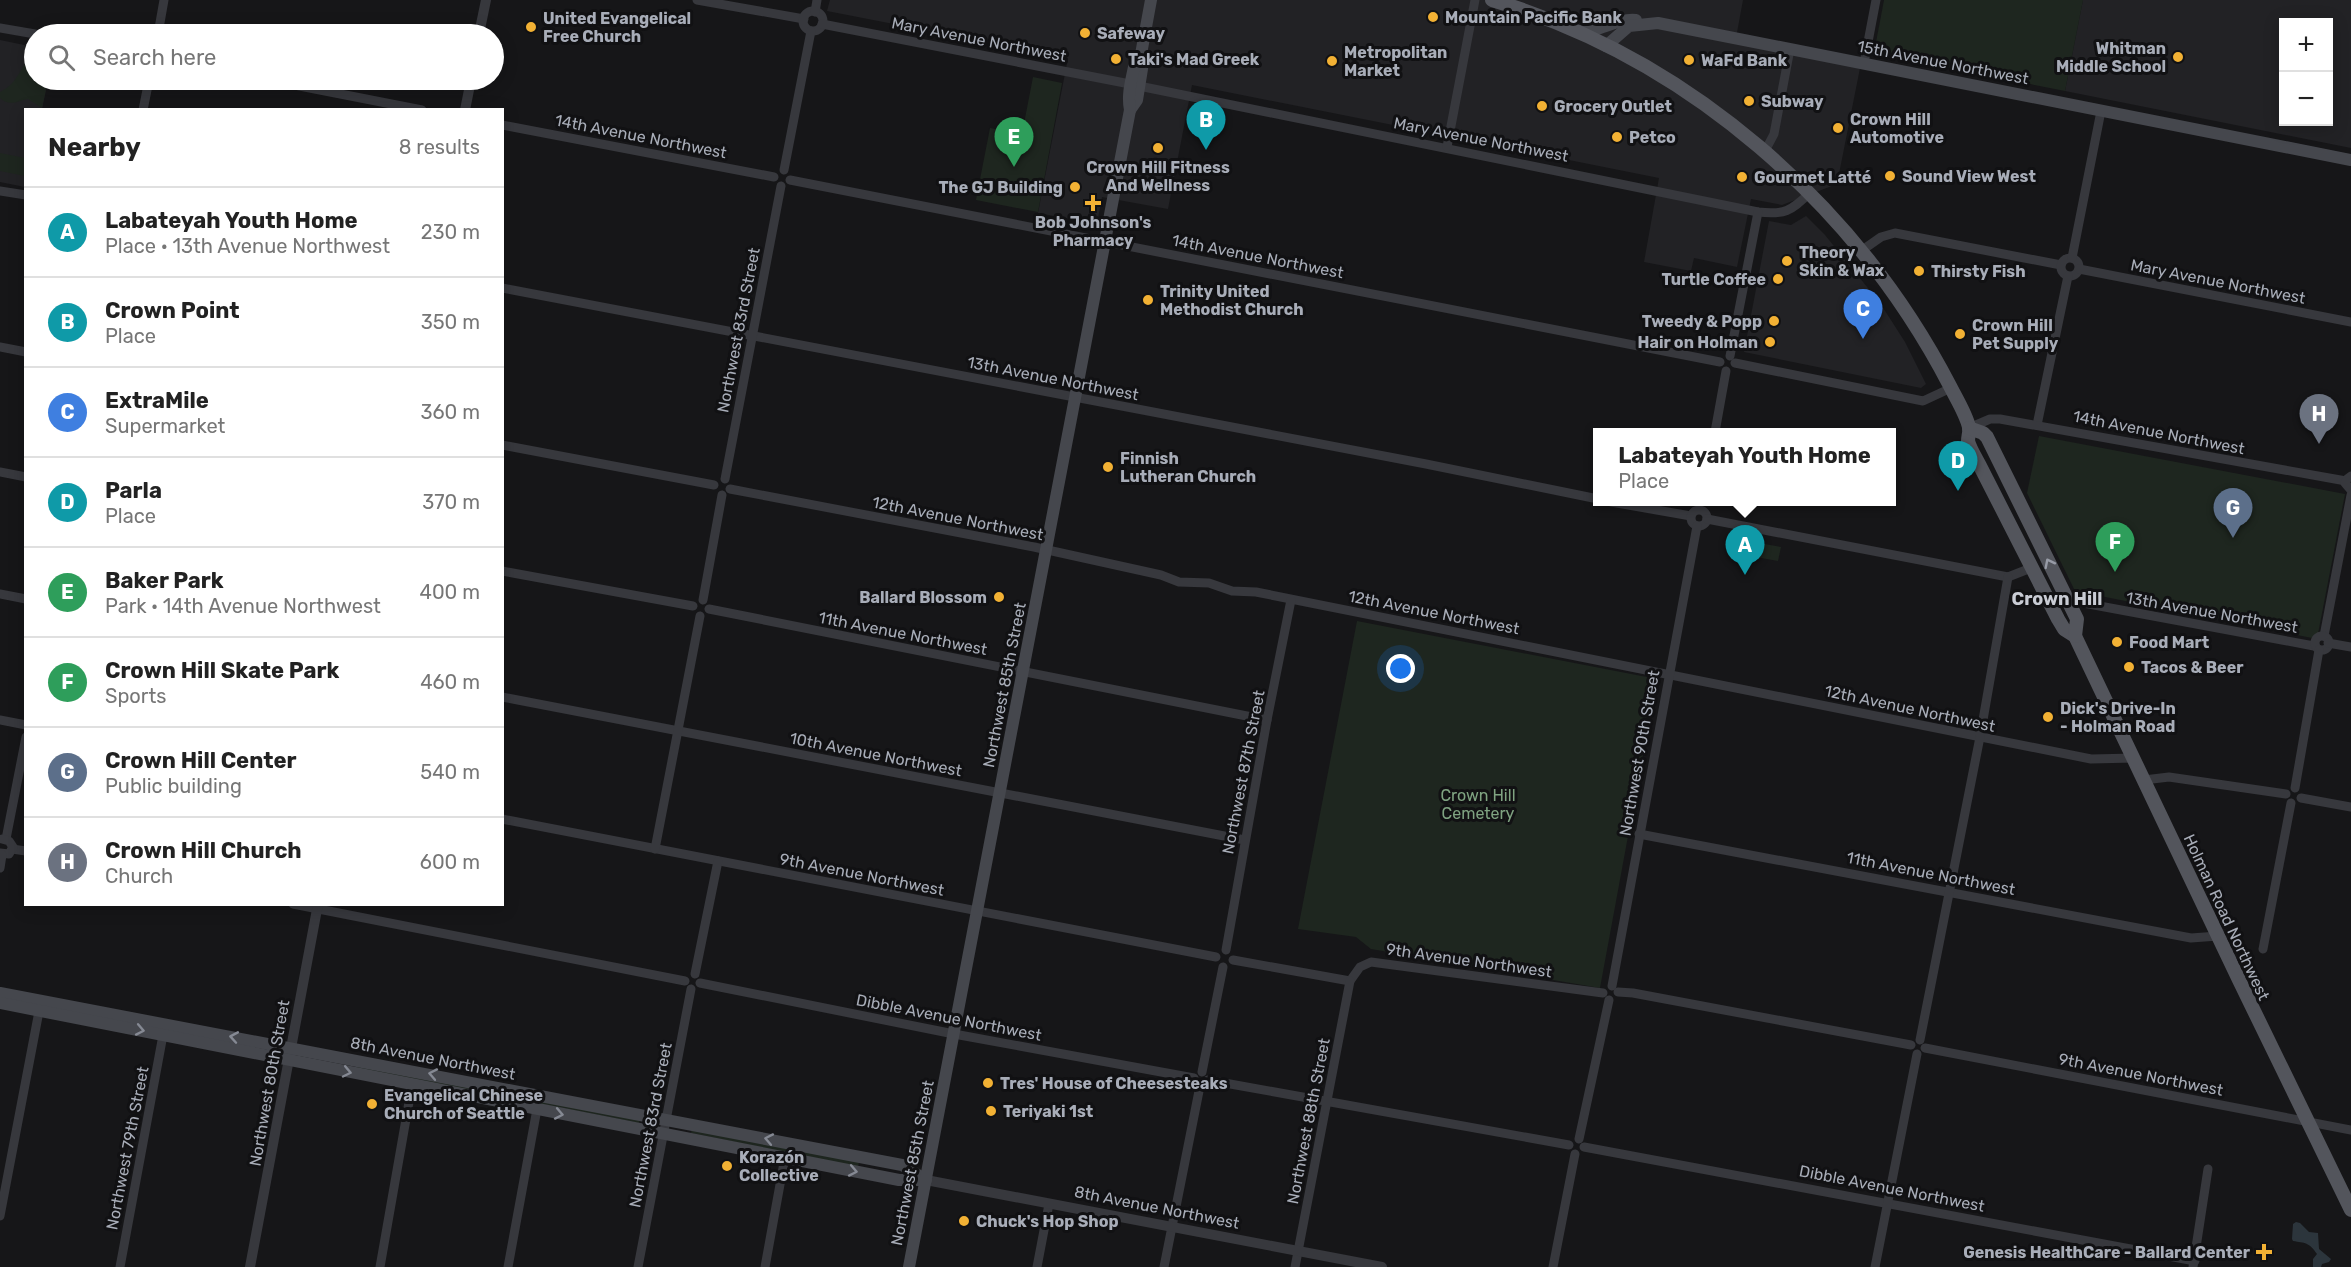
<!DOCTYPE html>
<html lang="en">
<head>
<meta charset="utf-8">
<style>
	body { margin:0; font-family:Rubik,sans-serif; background:#f2f2f2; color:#222 }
	.controls { position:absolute; right:18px; top:18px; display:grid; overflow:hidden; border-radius:0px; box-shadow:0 3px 15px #0003 }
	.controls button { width:54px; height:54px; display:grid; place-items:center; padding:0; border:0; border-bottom:2px solid #e0e0e0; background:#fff; color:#222; font:30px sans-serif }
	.you { position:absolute; left:1401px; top:669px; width:21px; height:21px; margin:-15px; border:4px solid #fff; border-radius:50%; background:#1a73e8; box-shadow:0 0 0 9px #1a73e833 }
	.badge { display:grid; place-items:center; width:39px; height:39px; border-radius:50%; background:#2563eb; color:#fff; font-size:20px; font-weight:700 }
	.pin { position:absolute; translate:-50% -50px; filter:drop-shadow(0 2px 3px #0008) }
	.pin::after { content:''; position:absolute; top:32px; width:21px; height:18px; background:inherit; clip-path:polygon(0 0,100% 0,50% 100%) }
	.popup { position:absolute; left:1593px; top:428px; width:303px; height:78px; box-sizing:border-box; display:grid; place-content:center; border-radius:0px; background:#fff; filter:drop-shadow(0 2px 4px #0005); font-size:20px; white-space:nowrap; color:#767676 }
	.popup b { font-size:22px; color:#222 }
	.popup::after { content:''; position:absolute; left:50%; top:100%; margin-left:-12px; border:12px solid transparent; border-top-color:#fff }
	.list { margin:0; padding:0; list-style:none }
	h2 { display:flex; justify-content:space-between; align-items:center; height:78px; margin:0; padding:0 24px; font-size:26px }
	h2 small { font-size:20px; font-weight:400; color:#767676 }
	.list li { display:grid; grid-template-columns:39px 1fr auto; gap:18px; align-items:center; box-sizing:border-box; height:90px; padding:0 24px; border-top:2px solid #e0e0e0 }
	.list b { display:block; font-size:22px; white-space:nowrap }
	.list p { margin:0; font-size:20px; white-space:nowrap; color:#767676 }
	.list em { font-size:20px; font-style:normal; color:#767676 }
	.icon { flex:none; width:33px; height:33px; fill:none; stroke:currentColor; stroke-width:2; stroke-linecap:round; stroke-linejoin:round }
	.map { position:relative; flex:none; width:2351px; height:1267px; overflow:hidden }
	.search { position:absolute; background:#fff; box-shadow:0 3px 15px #0003; left:24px; top:24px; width:480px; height:66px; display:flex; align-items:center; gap:15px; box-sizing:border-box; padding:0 21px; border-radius:33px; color:#767676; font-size:22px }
	.panel { position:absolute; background:#fff; box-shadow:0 3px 15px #0003; left:24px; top:108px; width:480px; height:798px; border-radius:0px }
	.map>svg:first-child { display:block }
</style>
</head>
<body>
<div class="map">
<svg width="2351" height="1267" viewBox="0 0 2351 1267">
	<rect width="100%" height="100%" fill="#161618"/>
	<g fill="#222225" fill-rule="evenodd">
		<polygon points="830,0 1743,0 1736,38 1861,63 1837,184 1782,205 1751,199 1737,267 1694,258 1691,271 1644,262 1659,178 1192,85 1168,209 1102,197 1097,224 1038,213 1068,58 827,11"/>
		<path d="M2083 0H2351V148L2065 91ZM2284 22H2328V122H2284Z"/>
		<polygon points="0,40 34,47 34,80 48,80 42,109 26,110 25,187 0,182"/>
		<polygon points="1806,216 1825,235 1880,303 1905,342 1926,384 1921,388 1744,352 1769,221 1791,225"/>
	</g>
	<g fill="#1e261f">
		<polygon points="1884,0 2083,0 2065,91 1874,53"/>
		<path d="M34 56V80H48L42 108 28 99C17 101 10 107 0 98V92C21 82 20 62 34 56Z"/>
		<polygon points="1033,77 1062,83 1038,212 976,200 990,128 1022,134"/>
		<polygon points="0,153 25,158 25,176 0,171"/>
		<polygon points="2039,436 2345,494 2317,639 2075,591 2027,493"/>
		<polygon points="1737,539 1781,547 1778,561 1734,553"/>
		<polygon points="1357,621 1657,679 1600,988 1371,949 1356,937 1298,929"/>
		<polygon points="356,1064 640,1119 639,1123 356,1068"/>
		<polygon points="692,1128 859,1162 858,1167 691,1133"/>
	</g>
	<path fill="#2c353c" d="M2296 1222 2300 1223 2309 1232 2318 1233 2319 1249 2331 1259 2329 1262 2322 1264 2321 1267H2313V1259L2317 1254C2309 1242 2305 1243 2293 1241L2292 1239 2293 1224Z"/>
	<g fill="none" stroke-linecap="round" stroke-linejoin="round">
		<g stroke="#37383d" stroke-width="9">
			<polyline points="697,0 804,19"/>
			<circle cx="813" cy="21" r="10"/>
			<polyline points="815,12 817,0"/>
			<polyline points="822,24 1130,84"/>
			<polyline points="0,28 35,34"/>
			<polyline points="158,34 164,0"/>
			<polyline points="1864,63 1876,0"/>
			<polyline points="269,80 422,110"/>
			<path d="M1139 86 1758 212C1786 215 1790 211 1810 193"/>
			<polyline points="143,110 149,80"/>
			<polyline points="502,125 774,177"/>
			<polyline points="1447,147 1475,0"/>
			<polyline points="1765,151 1774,134 1790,49"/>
			<polyline points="784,170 811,31"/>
			<polyline points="790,180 1720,362"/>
			<polyline points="0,191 26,195"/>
			<polyline points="1861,251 1881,237 1895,233 2061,265"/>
			<circle cx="2070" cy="267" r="9"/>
			<polyline points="2072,258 2101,111"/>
			<polyline points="2079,269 2351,322"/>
			<polyline points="502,288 1426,464 1598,499"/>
			<polyline points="0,347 26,352"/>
			<polyline points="1730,356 1758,212"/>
			<polyline points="1735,363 1923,401 1951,388"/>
			<polyline points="2037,425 2068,276"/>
			<polyline points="1969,428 1990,419 2000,419 2346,481"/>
			<polyline points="1715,432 1726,371"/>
			<polyline points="502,445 714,485"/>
			<polyline points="0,472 26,477"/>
			<polyline points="2351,476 2347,479 2345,483 2351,490"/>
			<polyline points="725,479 781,186"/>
			<polyline points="730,489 1034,547 1161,575 1179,582 1209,583 1232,591 1256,592 2091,759 2134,758"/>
			<polyline points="1611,502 1691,516"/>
			<circle cx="1699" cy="518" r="8"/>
			<polyline points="1707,519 2008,577"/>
			<polyline points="502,571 693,606"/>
			<polyline points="2008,577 2031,568"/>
			<polyline points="0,594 26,599"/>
			<polyline points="703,600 722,495"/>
			<polyline points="2070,605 2078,602 2314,646"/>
			<polyline points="709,609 1267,720"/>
			<polyline points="2324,636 2351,495"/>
			<circle cx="2322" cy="643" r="7"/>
			<polyline points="2328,643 2351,647"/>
			<polyline points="502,697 1245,840"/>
			<polyline points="0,720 26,725"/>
			<polyline points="2144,780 2169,777 2286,794"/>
			<polyline points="2295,788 2319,650"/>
			<polyline points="2301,798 2351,807"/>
			<polyline points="502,819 1216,957"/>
			<polyline points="1639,834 2191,938 2218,936"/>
			<polyline points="6,839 26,737"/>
			<polyline points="12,849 26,851"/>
			<polyline points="655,849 700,616"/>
			<polyline points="0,853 9,854 13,847 9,841 2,839"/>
			<polyline points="0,868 2,855"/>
			<polyline points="293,904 685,981"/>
			<polyline points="2263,949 2291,803"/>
			<polyline points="1226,950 1267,720 1291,600"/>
			<polyline points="1233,960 1350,981 1360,967 1371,962 1603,993"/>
			<polyline points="695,974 718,861"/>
			<polyline points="700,983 954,1034 1194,1078"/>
			<polyline points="1612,986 1697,526"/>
			<polyline points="1618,992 1633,993 1911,1045"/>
			<polyline points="1920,1040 1980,737 2008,577"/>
			<polyline points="1925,1048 2351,1130"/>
			<polyline points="1202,1072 1223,967"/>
			<polyline points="1208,1080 1569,1145"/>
			<polyline points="1579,1139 1609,1000"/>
			<polyline points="1584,1147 2195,1261"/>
			<polyline points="0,1216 40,1006"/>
			<polyline points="120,1267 163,1035"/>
			<polyline points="380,1267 412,1085"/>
			<polyline points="508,1267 537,1109"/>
			<polyline points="638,1267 691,989"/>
			<polyline points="765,1267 785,1157"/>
			<polyline points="1037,1267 1049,1204"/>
			<polyline points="1164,1267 1200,1086"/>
			<polyline points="1295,1267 1350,981"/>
			<polyline points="1553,1267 1575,1154"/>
			<polyline points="1875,1267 1917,1054"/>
			<polyline points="2193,1267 2208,1169"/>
		</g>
		<g stroke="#37383d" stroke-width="10">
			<polyline points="479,34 486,0"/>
			<polyline points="465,110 471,80"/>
			<polyline points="926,1180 1382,1267"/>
			<polyline points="250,1267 318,904"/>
		</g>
		<g stroke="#45474d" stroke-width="12">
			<path d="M1578 31C1598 34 1615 18 1636 20"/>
			<polyline points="1606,46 1629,26 1658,23 2351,160"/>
			<polyline points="1130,110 1137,100 1142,69 1139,65"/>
			<polyline points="0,993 902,1165 926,1180"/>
			<polyline points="0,1003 899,1180 924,1180"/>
			<path d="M909 1267 1130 110C1127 95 1131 82 1134 67L1139 65 1151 0"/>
		</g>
		<g stroke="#53555c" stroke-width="14">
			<path d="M1492 0C1688 58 1856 205 1950 386 1956 398 1966 414 1969 427 1970 432 1968 436 1968 441 1970 449 1976 458 1980 466L2058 619 2064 629 2075 636 2239 980 2351 1210"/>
			<polyline points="1969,428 1983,433 1987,437 2077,619 2075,636"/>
		</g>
	</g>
	<defs><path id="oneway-chevron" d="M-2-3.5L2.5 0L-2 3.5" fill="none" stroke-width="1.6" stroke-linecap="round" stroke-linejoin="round" transform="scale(1.5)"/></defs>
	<use stroke="#979ba6" href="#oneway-chevron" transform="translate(2049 563) rotate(-117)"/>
	<g stroke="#858993">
		<use href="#oneway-chevron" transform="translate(140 1030) rotate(11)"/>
		<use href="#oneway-chevron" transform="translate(234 1037) rotate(-170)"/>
		<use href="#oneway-chevron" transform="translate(347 1072) rotate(12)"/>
		<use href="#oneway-chevron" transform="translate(433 1074) rotate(-169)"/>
		<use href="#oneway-chevron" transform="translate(559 1114) rotate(11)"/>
		<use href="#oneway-chevron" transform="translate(769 1139) rotate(-169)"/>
		<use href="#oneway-chevron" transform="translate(853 1171) rotate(11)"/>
	</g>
	<g fill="#f2b134" stroke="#111113" stroke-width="2">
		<circle cx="1433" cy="17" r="6"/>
		<circle cx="531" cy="27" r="6"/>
		<circle cx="1085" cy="33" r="6"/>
		<circle cx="2178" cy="57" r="6"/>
		<circle cx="1116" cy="59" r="6"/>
		<circle cx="1689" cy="60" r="6"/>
		<circle cx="1332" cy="61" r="6"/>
		<circle cx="1749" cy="101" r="6"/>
		<circle cx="1542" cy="106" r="6"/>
		<circle cx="1838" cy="128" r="6"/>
		<circle cx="1617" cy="137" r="6"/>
		<circle cx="1158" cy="148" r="6"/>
		<circle cx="1890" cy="176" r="6"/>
		<circle cx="1742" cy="177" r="6"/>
		<circle cx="1075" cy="187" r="6"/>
		<path d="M1090 194h6v6h6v6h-6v6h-6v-6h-6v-6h6z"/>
		<circle cx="1787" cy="261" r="6"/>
		<circle cx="1919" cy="271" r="6"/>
		<circle cx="1778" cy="279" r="6"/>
		<circle cx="1148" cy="300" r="6"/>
		<circle cx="1774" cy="321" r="6"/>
		<circle cx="1960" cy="334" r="6"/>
		<circle cx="1770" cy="342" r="6"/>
		<circle cx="1108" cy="467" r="6"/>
		<circle cx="999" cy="597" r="6"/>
		<circle cx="2117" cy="642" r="6"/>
		<circle cx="2129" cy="667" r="6"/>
		<circle cx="2048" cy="717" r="6"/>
		<circle cx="988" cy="1083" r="6"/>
		<circle cx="372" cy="1104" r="6"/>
		<circle cx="991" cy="1111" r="6"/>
		<circle cx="727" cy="1166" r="6"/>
		<circle cx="964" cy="1221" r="6"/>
		<path d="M2261 1243h6v6h6v6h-6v6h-6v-6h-6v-6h6z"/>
	</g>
	<g text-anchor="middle" stroke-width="6" stroke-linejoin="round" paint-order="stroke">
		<g font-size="16" font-weight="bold" fill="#a8adb8" stroke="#111113" text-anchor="start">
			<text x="1445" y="23">Mountain Pacific Bank</text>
			<text x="543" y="24">United Evangelical<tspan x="543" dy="18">Free Church</tspan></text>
			<text x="1097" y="39">Safeway</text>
			<text x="2166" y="54" text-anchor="end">Whitman<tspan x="2166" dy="18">Middle School</tspan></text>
			<text x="1344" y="58">Metropolitan<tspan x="1344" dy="18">Market</tspan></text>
			<text x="1128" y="65">Taki's Mad Greek</text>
			<text x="1701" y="66">WaFd Bank</text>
			<text x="1761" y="107">Subway</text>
			<text x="1554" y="112">Grocery Outlet</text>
			<text x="1850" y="125">Crown Hill<tspan x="1850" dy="18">Automotive</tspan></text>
			<text x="1629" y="143">Petco</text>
			<text x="1158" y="173" text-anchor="middle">Crown Hill Fitness<tspan x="1158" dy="18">And Wellness</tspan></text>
			<text x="1902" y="182">Sound View West</text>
			<text x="1754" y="183">Gourmet Latté</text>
			<text x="1063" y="193" text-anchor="end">The GJ Building</text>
			<text x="1093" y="228" text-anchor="middle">Bob Johnson's<tspan x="1093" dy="18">Pharmacy</tspan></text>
			<text x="1799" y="258">Theory<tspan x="1799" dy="18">Skin &amp; Wax</tspan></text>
			<text x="1931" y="277">Thirsty Fish</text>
			<text x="1766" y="285" text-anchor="end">Turtle Coffee</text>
			<text x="1160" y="297">Trinity United<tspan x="1160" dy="18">Methodist Church</tspan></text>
			<text x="1762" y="327" text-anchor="end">Tweedy &amp; Popp</text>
			<text x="1972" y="331">Crown Hill<tspan x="1972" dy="18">Pet Supply</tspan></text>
			<text x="1758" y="348" text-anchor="end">Hair on Holman</text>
			<text x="1120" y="464">Finnish<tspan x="1120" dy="18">Lutheran Church</tspan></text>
			<text x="987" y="603" text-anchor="end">Ballard Blossom</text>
			<text x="2129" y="648">Food Mart</text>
			<text x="2141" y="673">Tacos &amp; Beer</text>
			<text x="2060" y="714">Dick's Drive-In<tspan x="2060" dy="18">- Holman Road</tspan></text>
			<text x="1000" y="1089">Tres' House of Cheesesteaks</text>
			<text x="384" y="1101">Evangelical Chinese<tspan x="384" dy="18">Church of Seattle</tspan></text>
			<text x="1003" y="1117">Teriyaki 1st</text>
			<text x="739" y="1163">Korazón<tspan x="739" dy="18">Collective</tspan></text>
			<text x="976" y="1227">Chuck's Hop Shop</text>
			<text x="2250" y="1258" text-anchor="end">Genesis HealthCare - Ballard Center</text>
		</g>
		<g font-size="16" fill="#a8adb8" stroke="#111113">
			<text transform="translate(979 39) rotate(11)" y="6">Mary Avenue Northwest</text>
			<text transform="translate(1943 62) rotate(11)" y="6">15th Avenue Northwest</text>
			<text transform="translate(641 136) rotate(11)" y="6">14th Avenue Northwest</text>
			<text transform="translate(1481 139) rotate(11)" y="6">Mary Avenue Northwest</text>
			<text transform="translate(1258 256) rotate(11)" y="6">14th Avenue Northwest</text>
			<text transform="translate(2218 281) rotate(11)" y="6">Mary Avenue Northwest</text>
			<text transform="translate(738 330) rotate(-79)" y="6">Northwest 83rd Street</text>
			<text transform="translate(1053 378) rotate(11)" y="6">13th Avenue Northwest</text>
			<text transform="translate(2159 432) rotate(11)" y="6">14th Avenue Northwest</text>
			<text transform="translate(958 518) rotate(11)" y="6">12th Avenue Northwest</text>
			<text transform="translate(1434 612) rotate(11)" y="6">12th Avenue Northwest</text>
			<text transform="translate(2212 612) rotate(10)" y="6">13th Avenue Northwest</text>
			<text transform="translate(903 633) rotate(11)" y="6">11th Avenue Northwest</text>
			<text transform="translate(1004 685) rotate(-79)" y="6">Northwest 85th Street</text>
			<text transform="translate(1910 708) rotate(12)" y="6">12th Avenue Northwest</text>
			<text transform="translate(1639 753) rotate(-80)" y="6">Northwest 90th Street</text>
			<text transform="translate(876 754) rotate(11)" y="6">10th Avenue Northwest</text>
			<text transform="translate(1243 772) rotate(-79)" y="6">Northwest 87th Street</text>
			<text transform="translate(1931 873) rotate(11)" y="6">11th Avenue Northwest</text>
			<text transform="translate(862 874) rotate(11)" y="6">9th Avenue Northwest</text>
			<text transform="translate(2227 917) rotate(65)" y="6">Holman Road Northwest</text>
			<text transform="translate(1469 960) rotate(8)" y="6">9th Avenue Northwest</text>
			<text transform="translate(949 1017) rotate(11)" y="6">Dibble Avenue Northwest</text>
			<text transform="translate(433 1058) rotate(11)" y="6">8th Avenue Northwest</text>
			<text transform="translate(2141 1074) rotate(11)" y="6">9th Avenue Northwest</text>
			<text transform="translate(269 1083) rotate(-80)" y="6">Northwest 80th Street</text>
			<text transform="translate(1308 1121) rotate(-79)" y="6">Northwest 88th Street</text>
			<text transform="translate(650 1125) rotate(-79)" y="6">Northwest 83rd Street</text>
			<text transform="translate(127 1148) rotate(-79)" y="6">Northwest 79th Street</text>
			<text transform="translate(912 1163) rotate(-79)" y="6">Northwest 85th Street</text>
			<text transform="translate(1892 1188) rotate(11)" y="6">Dibble Avenue Northwest</text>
			<text transform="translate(1157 1207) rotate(11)" y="6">8th Avenue Northwest</text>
		</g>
		<g font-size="16" fill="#7fa381" stroke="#111113">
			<text x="1478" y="801">Crown Hill<tspan x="1478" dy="18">Cemetery</tspan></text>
		</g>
		<g font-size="18" font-weight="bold" fill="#c9ccd4" stroke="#111113">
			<text x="2057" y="605">Crown Hill</text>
		</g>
	</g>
</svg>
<div class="controls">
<button>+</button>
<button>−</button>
</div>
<div class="you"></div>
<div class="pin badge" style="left:1745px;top:575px;background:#0f9aa8">A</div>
<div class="popup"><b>Labateyah Youth Home</b>Place</div>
<div class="pin badge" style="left:1206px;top:150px;background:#0f9aa8">B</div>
<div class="pin badge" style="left:1863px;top:339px;background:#3f7fe0">C</div>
<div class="pin badge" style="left:1958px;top:491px;background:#0f9aa8">D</div>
<div class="pin badge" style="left:1014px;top:167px;background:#2e9e5b">E</div>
<div class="pin badge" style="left:2115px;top:572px;background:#2e9e5b">F</div>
<div class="pin badge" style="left:2233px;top:538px;background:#5c6f8a">G</div>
<div class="pin badge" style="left:2319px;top:444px;background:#6b7280">H</div>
<div class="search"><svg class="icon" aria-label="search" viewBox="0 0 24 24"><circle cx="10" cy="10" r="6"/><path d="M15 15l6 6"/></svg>Search here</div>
<section class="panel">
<h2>Nearby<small>8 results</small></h2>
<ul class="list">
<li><span class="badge" style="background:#0f9aa8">A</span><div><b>Labateyah Youth Home</b><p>Place · 13th Avenue Northwest</p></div><em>230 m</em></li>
<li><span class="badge" style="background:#0f9aa8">B</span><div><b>Crown Point</b><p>Place</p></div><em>350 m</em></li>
<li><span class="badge" style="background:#3f7fe0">C</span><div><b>ExtraMile</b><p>Supermarket</p></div><em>360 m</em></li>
<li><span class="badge" style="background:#0f9aa8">D</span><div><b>Parla</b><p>Place</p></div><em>370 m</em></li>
<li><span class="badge" style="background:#2e9e5b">E</span><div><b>Baker Park</b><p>Park · 14th Avenue Northwest</p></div><em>400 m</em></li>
<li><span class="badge" style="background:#2e9e5b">F</span><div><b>Crown Hill Skate Park</b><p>Sports</p></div><em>460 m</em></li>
<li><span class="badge" style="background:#5c6f8a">G</span><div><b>Crown Hill Center</b><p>Public building</p></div><em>540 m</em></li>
<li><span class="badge" style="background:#6b7280">H</span><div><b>Crown Hill Church</b><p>Church</p></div><em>600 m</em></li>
</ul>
</section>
</div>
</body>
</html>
